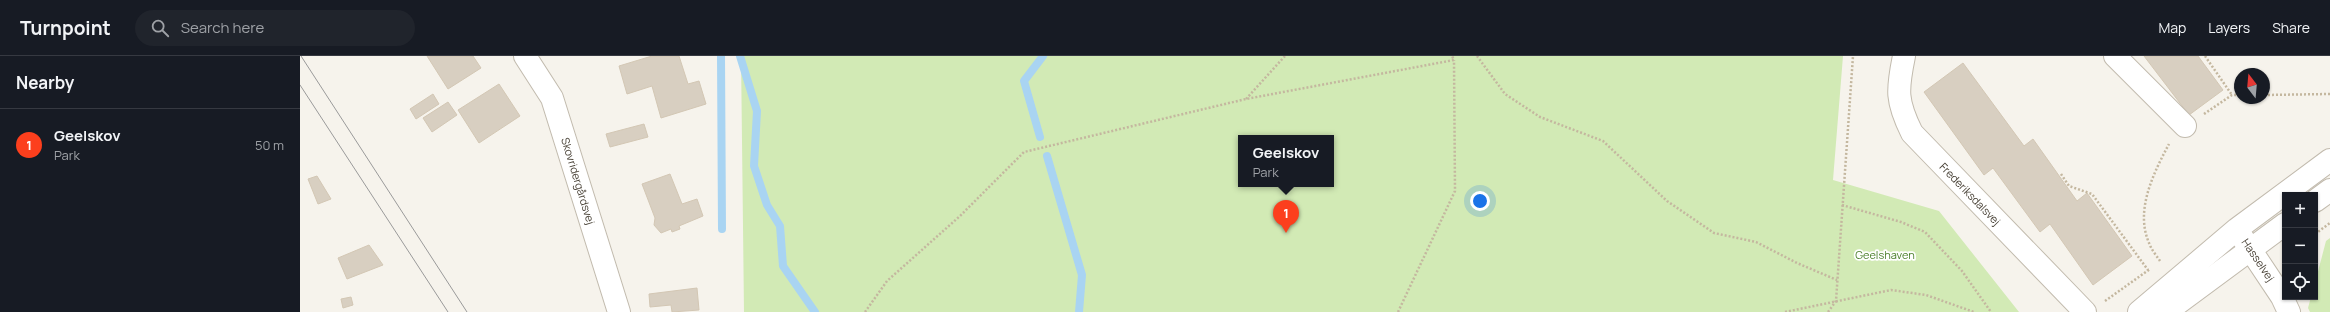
<!DOCTYPE html>
<html lang="en">
<head>
<meta charset="utf-8">
<style>
	body { margin:0; font-family:Manrope,sans-serif; background:#20242c; color:#f1f3f6 }
	.controls { position:absolute; right:12px; bottom:12px; display:grid; overflow:hidden; border-radius:0px; box-shadow:0 1px 3px #0004 }
	.controls button { width:36px; height:36px; display:grid; place-items:center; padding:0; border:0; border-bottom:1px solid #363941; background:#171b24; color:#f1f3f6; font:20px sans-serif }
	.compass { position:absolute; left:1934px; top:12px; width:36px; height:36px; border-radius:50%; background:#171b24; box-shadow:0 1px 3px #0004; rotate:344deg }
	.you { position:absolute; left:1180px; top:145px; width:14px; height:14px; margin:-10px; border:3px solid #fff; border-radius:50%; background:#1a73e8; box-shadow:0 0 0 6px #1a73e833 }
	.badge { display:grid; place-items:center; width:26px; height:26px; border-radius:50%; background:#fc3f1d; color:#fff; font-size:13px; font-weight:700 }
	.pin { position:absolute; translate:-50% -33px; filter:drop-shadow(0 1px 2px #0008) }
	.pin::after { content:''; position:absolute; top:21px; width:14px; height:12px; background:inherit; clip-path:polygon(0 0,100% 0,50% 100%) }
	.popup { position:absolute; left:938px; top:79px; width:96px; height:52px; box-sizing:border-box; display:grid; place-content:center; border-radius:0px; background:#171b24; filter:drop-shadow(0 1px 3px #0005); font-size:13px; white-space:nowrap; color:#9ea1a6 }
	.popup b { font-size:15px; color:#f1f3f6 }
	.popup::after { content:''; position:absolute; left:50%; top:100%; margin-left:-8px; border:8px solid transparent; border-top-color:#171b24 }
	.list { margin:0; padding:0; list-style:none }
	h2 { display:flex; justify-content:space-between; align-items:center; height:52px; margin:0; padding:0 16px; font-size:17px }
	h2 small { font-size:13px; font-weight:400; color:#9ea1a6 }
	.list li { display:grid; grid-template-columns:26px 1fr auto; gap:12px; align-items:center; box-sizing:border-box; height:72px; padding:0 16px; border-top:1px solid #363941 }
	.list b { display:block; font-size:15px; white-space:nowrap }
	.list p { margin:0; font-size:13px; white-space:nowrap; color:#9ea1a6 }
	.list em { font-size:13px; font-style:normal; color:#9ea1a6 }
	.icon { flex:none; width:22px; height:22px; fill:none; stroke:currentColor; stroke-width:2; stroke-linecap:round; stroke-linejoin:round }
	.map { position:relative; flex:none; width:2030px; height:256px; overflow:hidden }
	header { display:flex; align-items:center; gap:24px; box-sizing:border-box; height:56px; padding:0 20px; background:#171b24; border-bottom:1px solid #363941 }
	header strong { font-size:19px }
	nav { display:flex; gap:22px; margin-inline-start:auto; font-size:14px }
	.search { width:280px; height:36px; background:#20242c; display:flex; align-items:center; gap:10px; box-sizing:border-box; padding:0 14px; border-radius:22px; color:#9ea1a6; font-size:15px }
	main { display:flex }
	aside { flex:1; background:#171b24 }
	.map>svg:first-child { display:block }
</style>
</head>
<body>
<header>
<strong>Turnpoint</strong>
<div class="search"><svg class="icon" aria-label="search" viewBox="0 0 24 24"><circle cx="10" cy="10" r="6"/><path d="M15 15l6 6"/></svg>Search here</div>
<nav><a>Map</a><a>Layers</a><a>Share</a></nav>
</header>
<main>
<aside>
<h2>Nearby<small></small></h2>
<ul class="list">
<li><span class="badge">1</span><div><b>Geelskov</b><p>Park</p></div><em>50 m</em></li>
</ul>
</aside>
<div class="map">
<svg width="2030" height="256" viewBox="0 0 2030 256">
	<rect width="100%" height="100%" fill="#f6f3ec"/>
	<g fill="#d2eab5" fill-rule="evenodd">
		<path d="M441 0H1543L1533 124 1639 155 1719 256H444ZM941 82H1031V128H941Z"/>
		<polygon points="2030,182 2030,256 2010,256 2008,252 2011,241 2015,241 2015,227 2026,185"/>
	</g>
	<g fill="none" stroke-linecap="round" stroke-linejoin="round">
		<g stroke="#a9d4f2" stroke-width="8">
			<polyline points="421,0 422,173"/>
			<polyline points="440,0 457,55 454,110 467,149 480,170 483,210 515,256"/>
			<polyline points="740,81 724,25 743,0"/>
			<polyline points="747,100 782,219 779,256"/>
		</g>
	</g>
	<g fill="#d8cfc1" stroke="#d3c7b4">
		<polygon points="127,0 173,0 181,12 148,33"/>
		<polygon points="352,0 379,0 388,28 399,25 406,48 361,62 352,30 327,38 319,10"/>
		<polygon points="1844,0 1898,0 1923,34 1889,59"/>
		<polygon points="1663,7 1724,90 1733,83 1777,145 1787,137 1832,200 1793,229 1750,168 1740,176 1693,112 1684,119 1624,36"/>
		<polygon points="199,28 220,60 179,87 158,54"/>
		<polygon points="133,38 139,48 116,63 110,53"/>
		<polygon points="148,46 157,59 132,76 123,62"/>
		<polygon points="344,68 348,81 310,91 306,78"/>
		<polygon points="370,118 382,148 397,143 403,160 379,170 380,173 372,176 371,173 361,177 354,169 355,162 342,128"/>
		<polygon points="17,120 31,143 18,148 8,123"/>
		<polygon points="69,189 83,209 47,223 38,202"/>
		<polygon points="397,232 399,254 372,256 371,249 350,251 349,238"/>
		<polygon points="51,241 53,249 43,252 41,243"/>
	</g>
	<g fill="none" stroke-linecap="round" stroke-linejoin="round">
		<defs>
			<g id="minor">
				<polyline points="225,0 252,42 319,256"/>
				<path d="M1604 0C1597 34 1596 45 1612 77L1785 256"/>
				<polyline points="1815,0 1885,70"/>
				<polyline points="2015,145 2030,134"/>
				<polyline points="1942,181 1982,241 1989,256"/>
				<polyline points="1839,256 1937,173 2030,104"/>
				<polyline points="1866,256 1985,168"/>
			</g>
		</defs>
		<use href="#minor" stroke="#c2bbae" stroke-width="24"/>
		<g stroke="#c4b79f" stroke-width="2.5" stroke-dasharray="2 2" stroke-linecap="butt">
			<polyline points="1177,0 1205,38 1240,61 1303,85 1367,145 1414,177 1456,186 1497,207 1537,224"/>
			<polyline points="1905,0 1932,39"/>
			<polyline points="1964,39 2030,38"/>
			<polyline points="946,43 985,0"/>
			<polyline points="1904,58 1932,39 1940,39"/>
			<polyline points="1761,118 1769,130 1792,138 1848,214"/>
			<polyline points="1542,149 1601,166 1625,176 1662,215 1691,256"/>
			<polyline points="2015,178 2030,167"/>
			<path d="M1860 205C1857 200 1852 195 1850 189 1834 156 1853 118 1869 88"/>
			<polyline points="1805,245 1850,213"/>
			<polyline points="565,256 587,225 660,160 724,96 946,43 1154,4 1152,0"/>
			<polyline points="1098,256 1155,135 1154,4"/>
			<polyline points="1485,256 1591,234 1626,239 1674,256"/>
			<polyline points="1528,256 1536,245 1553,0"/>
		</g>
		<use href="#minor" stroke="#fff" stroke-width="22"/>
		<g stroke="#9a9a9a" stroke-width="1">
			<polyline points="1,0 167,256"/>
			<polyline points="0,29 148,256"/>
		</g>
	</g>
	<g text-anchor="middle" stroke-width="3.5" stroke-linejoin="round" paint-order="stroke">
		<g font-size="11" fill="#4b4439" stroke="#fff">
			<text transform="translate(278 125) rotate(73)" y="4">Skovridergårdsvej</text>
			<text transform="translate(1670 138) rotate(46)" y="4">Frederiksdalsvej</text>
			<text transform="translate(1958 204) rotate(56)" y="4">Hasselvej</text>
		</g>
		<g font-size="11" fill="#4a7f2a" stroke="#fff">
			<text x="1585" y="203">Geelshaven</text>
		</g>
	</g>
</svg>
<div class="controls">
<button>+</button>
<button>−</button>
<button><svg class="icon" aria-label="locate" viewBox="0 0 24 24"><circle cx="12" cy="12" r="6"/><path d="M12 2v4M12 18v4M2 12h4M18 12h4"/></svg></button>
</div>
<svg class="compass" viewBox="-18 -18 36 36"><path d="M0-13l5 13h-10z" fill="#e53935"/><path d="M0 13l5-13h-10z" fill="#9ea1a6"/></svg>
<div class="you"></div>
<div class="pin badge" style="left:986px;top:177px">1</div>
<div class="popup"><b>Geelskov</b>Park</div>
</div>
</main>
</body>
</html>
